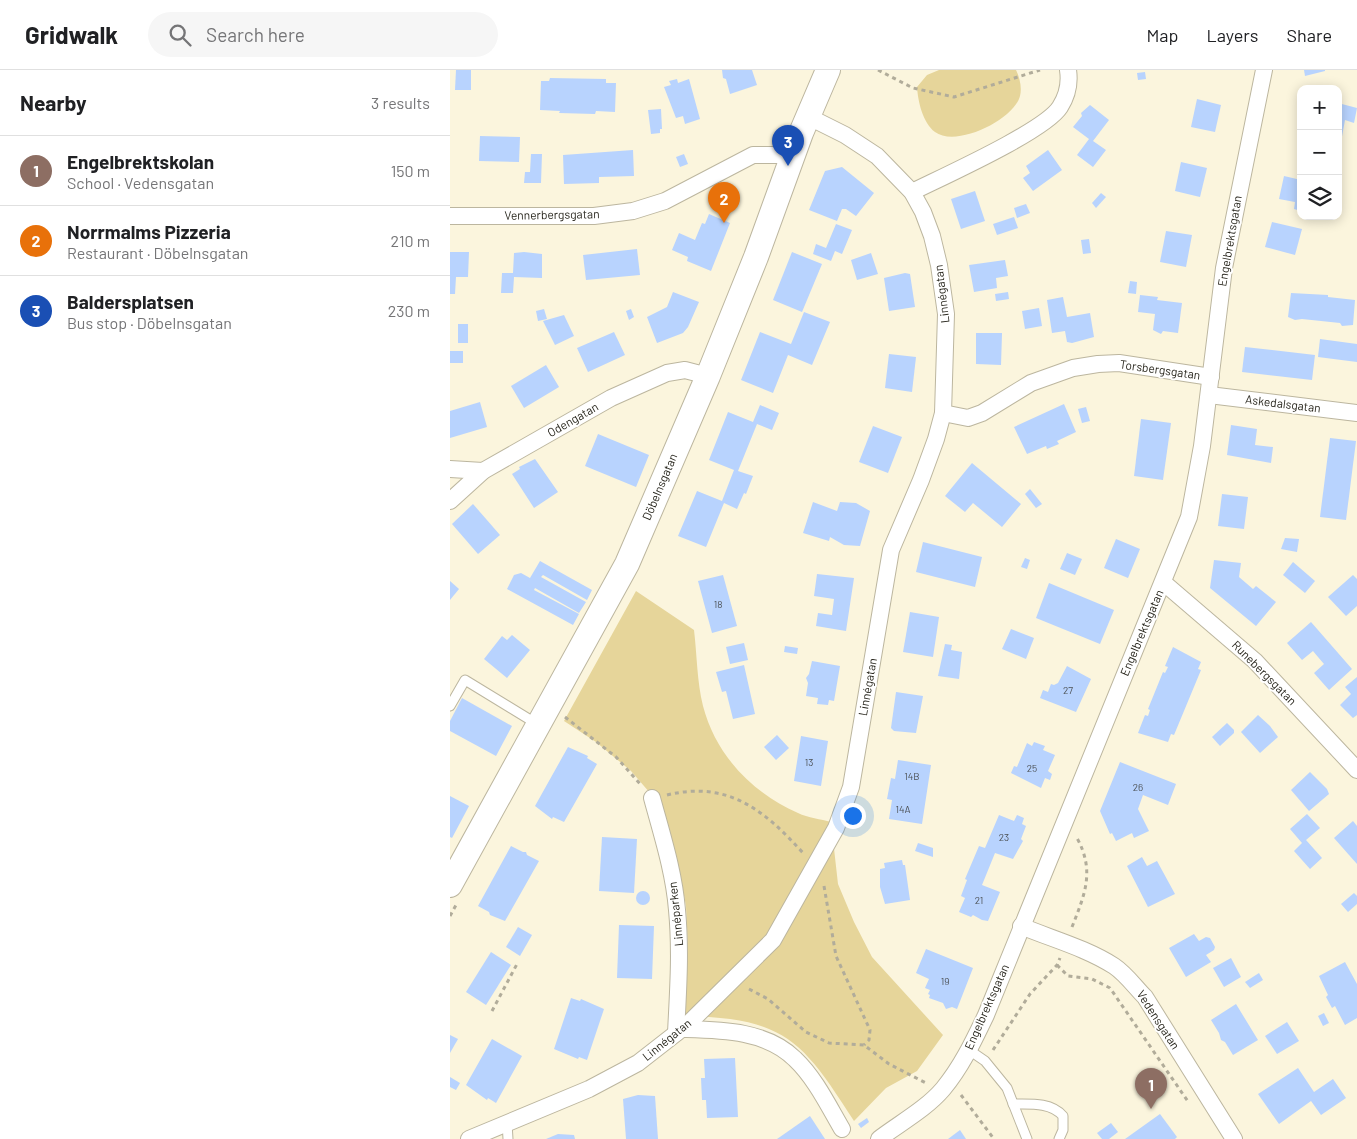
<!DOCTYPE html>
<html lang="en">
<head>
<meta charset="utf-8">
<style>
	body { margin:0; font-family:Barlow,sans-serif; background:#f6f6f6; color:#202124 }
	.controls { position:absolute; right:15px; top:15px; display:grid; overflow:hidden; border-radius:10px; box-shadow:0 2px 12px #0003 }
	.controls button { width:45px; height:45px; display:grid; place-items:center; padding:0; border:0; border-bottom:1px solid #e0e0e0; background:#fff; color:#202124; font:25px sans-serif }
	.you { position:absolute; left:402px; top:745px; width:18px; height:18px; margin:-12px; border:4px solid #fff; border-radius:50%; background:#1a73e8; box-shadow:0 0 0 8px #1a73e833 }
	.badge { display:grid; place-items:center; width:32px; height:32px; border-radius:50%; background:#2e6fdc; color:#fff; font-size:16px; font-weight:700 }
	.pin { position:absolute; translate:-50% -41px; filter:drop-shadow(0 1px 2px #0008) }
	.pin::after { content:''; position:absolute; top:26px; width:18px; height:15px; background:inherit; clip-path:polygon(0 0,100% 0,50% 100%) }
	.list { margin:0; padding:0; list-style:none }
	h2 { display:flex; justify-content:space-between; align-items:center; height:65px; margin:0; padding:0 20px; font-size:21px }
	h2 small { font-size:16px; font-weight:400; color:#757577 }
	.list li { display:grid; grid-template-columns:32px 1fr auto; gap:15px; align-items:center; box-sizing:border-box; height:70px; padding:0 20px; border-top:1px solid #e0e0e0 }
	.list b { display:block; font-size:19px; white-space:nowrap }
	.list p { margin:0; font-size:16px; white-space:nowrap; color:#757577 }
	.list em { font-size:16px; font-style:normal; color:#757577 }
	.icon { flex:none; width:28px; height:28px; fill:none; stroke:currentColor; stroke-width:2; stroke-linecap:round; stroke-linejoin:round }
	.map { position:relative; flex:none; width:907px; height:1069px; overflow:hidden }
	header { display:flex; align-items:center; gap:30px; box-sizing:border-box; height:70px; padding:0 25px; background:#fff; border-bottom:1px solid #e0e0e0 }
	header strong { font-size:24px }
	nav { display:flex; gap:28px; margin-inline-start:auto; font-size:18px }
	.search { width:350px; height:45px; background:#f6f6f6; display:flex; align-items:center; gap:12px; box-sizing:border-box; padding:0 18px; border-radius:28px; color:#757577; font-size:19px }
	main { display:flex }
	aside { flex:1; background:#fff }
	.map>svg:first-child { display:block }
</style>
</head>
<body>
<header>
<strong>Gridwalk</strong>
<div class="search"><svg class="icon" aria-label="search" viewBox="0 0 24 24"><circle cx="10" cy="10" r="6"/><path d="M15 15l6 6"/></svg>Search here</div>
<nav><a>Map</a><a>Layers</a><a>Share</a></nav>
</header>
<main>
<aside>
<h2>Nearby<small>3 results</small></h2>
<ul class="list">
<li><span class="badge" style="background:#8d6e63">1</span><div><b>Engelbrektskolan</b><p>School · Vedensgatan</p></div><em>150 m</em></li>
<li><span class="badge" style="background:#e8710a">2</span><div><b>Norrmalms Pizzeria</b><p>Restaurant · Döbelnsgatan</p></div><em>210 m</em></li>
<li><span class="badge" style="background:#1a4fb4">3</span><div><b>Baldersplatsen</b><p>Bus stop · Döbelnsgatan</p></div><em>230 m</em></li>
</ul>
</aside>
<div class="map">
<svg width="907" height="1069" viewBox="0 0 907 1069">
	<rect width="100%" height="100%" fill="#fbf5dd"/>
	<g fill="#e6d59a">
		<path d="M489 0H566C570 8 572 18 570 26 564 50 506 78 485 62 473 53 468 32 467 17L477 5Z"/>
		<path d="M186 521 244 560C247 585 247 612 253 636 266 685 301 722 348 743 358 748 371 749 381 752L388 814 404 852 422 887 493 965 467 1001 436 1018 404 1051C352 970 335 948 235 946L238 878 236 836 228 794 213 738 181 701 146 672 114 651Z"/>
	</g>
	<g fill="#b8d3fe">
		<polygon points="6,0 21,0 21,20 5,20"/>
		<polygon points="272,0 302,0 307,15 280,24 276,9 273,8"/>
		<polygon points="854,0 875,0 875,1 855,6"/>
		<polygon points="695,2 696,9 688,10 687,3"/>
		<polygon points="100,8 156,9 156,13 166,13 165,42 146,41 145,44 109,43 110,41 90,40 91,11 99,11"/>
		<polygon points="227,9 228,13 239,9 250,49 235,54 233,46 226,48 214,17 221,15 219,11"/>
		<polygon points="747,29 771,35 765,62 741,57"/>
		<polygon points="888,33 907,38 904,53 895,50 889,83"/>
		<polygon points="640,35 659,50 643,71 656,80 643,97 627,85 639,69 623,57 632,46 631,43"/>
		<polygon points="211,39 212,59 210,59 210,63 201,64 198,40"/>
		<polygon points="30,66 70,67 69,92 29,91"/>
		<polygon points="183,80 184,106 149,107 149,113 114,114 113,85"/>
		<polygon points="598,80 612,100 583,121 573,108 580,103 576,96"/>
		<polygon points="81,84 92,84 91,113 74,113 75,102 80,102"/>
		<polygon points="234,84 238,94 230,97 226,87"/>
		<polygon points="731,92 757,98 750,127 725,121"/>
		<polygon points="392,97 424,123 406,146 396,139 392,139 387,151 359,140 375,101"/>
		<polygon points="834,106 851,110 851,141 844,139 845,132 829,129"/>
		<polygon points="525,121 535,151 511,159 501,129"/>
		<polygon points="651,123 656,127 646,138 642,133"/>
		<polygon points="576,134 580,143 567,148 564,138"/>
		<polygon points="259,144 280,153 261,201 237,191 238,187 222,180 229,163 245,170 252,153 255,154"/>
		<polygon points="564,147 568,158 547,165 543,154"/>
		<polygon points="822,152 852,159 845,185 815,177"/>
		<polygon points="386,154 402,160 392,184 385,181 381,191 363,184 366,174 376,178"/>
		<polygon points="716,161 742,165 736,197 710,192"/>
		<polygon points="639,169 641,183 633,184 631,170"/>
		<polygon points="187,179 190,205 136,210 133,185"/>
		<polygon points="0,182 19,182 18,207 6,207 5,224 0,224"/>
		<polygon points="74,182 92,184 92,208 64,207 63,223 51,223 52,203 63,203 64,183"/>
		<polygon points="342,182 372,194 352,242 323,230"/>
		<polygon points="421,183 428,204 407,210 401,190"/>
		<polygon points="555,190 558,206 546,208 547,218 524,222 519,195"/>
		<polygon points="455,203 460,204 465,237 439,241 434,208"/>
		<polygon points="680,211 687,212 686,224 678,223"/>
		<polygon points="223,222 249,232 238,257 233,263 207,273 197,247 217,237"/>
		<polygon points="558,222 559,229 546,231 545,224"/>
		<polygon points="841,223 878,225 878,227 905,230 903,255 892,256 890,253 852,249 845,250 838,247"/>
		<polygon points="690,225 708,227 707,230 732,233 728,263 713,261 711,264 703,260 705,244 688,242"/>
		<polygon points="613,227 617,247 640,243 644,267 622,273 617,272 615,261 602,263 597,230"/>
		<polygon points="589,238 592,256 575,259 572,241"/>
		<polygon points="94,239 97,249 88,251 86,241"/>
		<polygon points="181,239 184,247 179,250 176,241"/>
		<polygon points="354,242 380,252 362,295 338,285 323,323 291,310 310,262 341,274"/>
		<polygon points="114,245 124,266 105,275 93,251"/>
		<rect x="8" y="254" width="10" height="19"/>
		<polygon points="164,262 175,285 138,302 127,278"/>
		<polygon points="526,263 552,263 551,295 526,294"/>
		<polygon points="870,269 907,274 907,292 868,287"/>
		<polygon points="795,277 865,285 862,310 792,302"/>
		<rect x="0" y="281" width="13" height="12"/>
		<polygon points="439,284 466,287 462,322 435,318"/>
		<polygon points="96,295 109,317 74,338 61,316"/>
		<polygon points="30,332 37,357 0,368 0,341"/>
		<polygon points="614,334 626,362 607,371 609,374 597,379 596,376 577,384 564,357"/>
		<polygon points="310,335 329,343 322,360 307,354 288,401 303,406 296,424 294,423 287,439 274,433 256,477 228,466 247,421 272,431 284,400 259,390 278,342 303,352"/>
		<polygon points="636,337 640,351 632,353 628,339"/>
		<polygon points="691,349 721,353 713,410 684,406"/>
		<polygon points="781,355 807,359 805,375 823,377 821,393 777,385"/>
		<polygon points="423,356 452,367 438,403 409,392"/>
		<polygon points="148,364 199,385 186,417 135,396"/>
		<polygon points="880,368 906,371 896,450 870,447"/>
		<polygon points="85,389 108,422 84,438 62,404 70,399 69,397"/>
		<polygon points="522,393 571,434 552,457 523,433 515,442 495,426"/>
		<polygon points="580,419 592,434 586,438 575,424"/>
		<polygon points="772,424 798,427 794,459 768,456"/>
		<polygon points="363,432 387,441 390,432 406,433 420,441 410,476 394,475 380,467 379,471 353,463"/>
		<polygon points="23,434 50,465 28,484 2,454"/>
		<polygon points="835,468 849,469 847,482 831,479"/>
		<polygon points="666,469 690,479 678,508 654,498"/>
		<polygon points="473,472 532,487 525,517 466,502"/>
		<polygon points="617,483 632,489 625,505 610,499"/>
		<polygon points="575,488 580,490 577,499 571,497"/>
		<polygon points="764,490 791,493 789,507 803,519 806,516 826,532 806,556 760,518"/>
		<polygon points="90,491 142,520 137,530 93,505 91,507 136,532 129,543 85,518 84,520 129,544 123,555 57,519 64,505 71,503 80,508"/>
		<polygon points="843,492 865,511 855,523 833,505"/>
		<polygon points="367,504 404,508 396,561 366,556 368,543 382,545 384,529 364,526"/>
		<polygon points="273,505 287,556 262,563 248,511"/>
		<polygon points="903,505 907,509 907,536 896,546 878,527"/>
		<polygon points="0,511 9,519 0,530"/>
		<polygon points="599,513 664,540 650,574 586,548"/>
		<polygon points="460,542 489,547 483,587 453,582"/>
		<polygon points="861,552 902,599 879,620 864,603 874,594 868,587 863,581 852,590 837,573"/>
		<polygon points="561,559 584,568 576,589 552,579"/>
		<polygon points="62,565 80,580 57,608 34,589 52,566 57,570"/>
		<polygon points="294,573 298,590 280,594 276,577"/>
		<polygon points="495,574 502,575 501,580 512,582 509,609 488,606"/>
		<polygon points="335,576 348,578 347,584 334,582"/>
		<polygon points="723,577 751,592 748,599 751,600 724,665 721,664 718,672 688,663 695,645 698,646 700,640 698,639 713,602 715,603 718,597 715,596"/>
		<polygon points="362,591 390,596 384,631 379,630 378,635 367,634 368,628 356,626 358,613 356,608 359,604"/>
		<polygon points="294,595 305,644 283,649 276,621 272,622 266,602"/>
		<polygon points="617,596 641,609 626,642 590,628 593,620 598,622 601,614 604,615 608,613"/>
		<polygon points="907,607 907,645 903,648 890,635 901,624 895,617"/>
		<polygon points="446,622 473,626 466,663 444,661 441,658"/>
		<polygon points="12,628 62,656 46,686 0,661 0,651"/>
		<polygon points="808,645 820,656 828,667 810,683 791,662"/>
		<polygon points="777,653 784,660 784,663 770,676 762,667"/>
		<polygon points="327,665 339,678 326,690 314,677"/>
		<polygon points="351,666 378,671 371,716 344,711"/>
		<polygon points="584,672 595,676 593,680 605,685 598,701 602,704 600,710 595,708 591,718 561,703 564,696 567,697 577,673 582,676"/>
		<polygon points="118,677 138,686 137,688 147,694 114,752 103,747 102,749 85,736"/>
		<polygon points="448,690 481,695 472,754 439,749 442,730 437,729 441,708 445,709"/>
		<polygon points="670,692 726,714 718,735 693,725 688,739 699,761 684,768 682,763 666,771 662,763 660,764 650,741"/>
		<polygon points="860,702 877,719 879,724 859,741 841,720"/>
		<polygon points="0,726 19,736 2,768 0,767"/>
		<polygon points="857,744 870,758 856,770 872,788 860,799 844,781 852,773 840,759"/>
		<polygon points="549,745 564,751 567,745 574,748 572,754 576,756 571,769 573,771 563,789 545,783 532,815 550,822 538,851 532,850 523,845 521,847 509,842 515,828 511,826 517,810 515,809 529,776 535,778"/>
		<polygon points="903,751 907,756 907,794 884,768"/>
		<polygon points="152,767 187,769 184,823 149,821"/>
		<polygon points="468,773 483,778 483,787 465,781"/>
		<polygon points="61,776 73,782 76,782 77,785 89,791 55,851 40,845 39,842 28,836"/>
		<polygon points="692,787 697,796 707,791 725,824 698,837 677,796"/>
		<polygon points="452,790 453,795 455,795 460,830 435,834 430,817 430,799 435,798 434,793"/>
		<circle cx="193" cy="828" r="7"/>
		<polygon points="904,823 907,826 907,834 898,842 891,834"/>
		<polygon points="169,855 204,856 202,909 167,908"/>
		<polygon points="68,857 82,865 70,886 56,877"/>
		<polygon points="744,864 749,871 756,867 760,868 765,877 764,880 756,885 761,892 736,907 719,878"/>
		<polygon points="476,879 523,898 507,939 502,937 496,939 493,933 479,928 480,925 478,924 480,920 475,918 479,909 466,903"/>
		<polygon points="41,882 61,895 36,935 16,922"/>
		<polygon points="781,888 791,907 774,917 763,898"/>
		<polygon points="895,892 907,914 907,948 895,955 885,936 882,938 876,927 878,925 869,906"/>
		<polygon points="809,903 813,910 800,918 795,912"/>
		<polygon points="121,928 130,931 131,929 154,939 137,990 129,987 128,989 104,979"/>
		<polygon points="786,934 808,970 783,985 775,972 771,970 769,963 761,950"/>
		<polygon points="874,943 879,953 873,956 868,946"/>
		<polygon points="837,952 849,971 827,984 815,966"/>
		<polygon points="0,965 8,969 0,983"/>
		<polygon points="42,969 72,986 46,1033 38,1028 37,1030 16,1015"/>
		<polygon points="285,988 288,1047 257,1048 256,1030 252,1030 251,1008 255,1008 254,989"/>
		<polygon points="848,998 864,1022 883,1009 896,1028 871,1045 861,1031 829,1054 808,1024"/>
		<polygon points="0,1007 10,1013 6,1020 0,1017"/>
		<polygon points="188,1025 205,1026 208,1069 176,1069 173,1029"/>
		<polygon points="710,1044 727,1067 725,1069 675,1069"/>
		<polygon points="360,1046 375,1069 327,1069"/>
		<polygon points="417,1048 419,1052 411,1058 408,1054"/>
		<polygon points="661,1053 668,1062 659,1069 652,1069 647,1063"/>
		<polygon points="510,1060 516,1069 498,1069"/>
		<polygon points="108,1064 124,1065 125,1069 96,1069"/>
	</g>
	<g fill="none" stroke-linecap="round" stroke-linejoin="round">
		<defs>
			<g id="lane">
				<polyline points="0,636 15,610 87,654"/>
				<polyline points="519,980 535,991 557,1018 577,1069"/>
				<path d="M563 1034C580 1034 601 1032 613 1046V1060L609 1069"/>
				<polyline points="57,1053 58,1069"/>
			</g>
			<g id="street">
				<path d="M462 122C492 107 595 61 610 37 617 26 620 13 618 0"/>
				<polyline points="0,146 144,146 183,141 215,131 303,85 329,85 341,89"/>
				<polyline points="759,325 907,343"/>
				<polyline points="493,343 518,348 532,343 581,313 623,298 648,294 669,293 761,307"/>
				<polyline points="0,399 33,401"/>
				<polyline points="0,431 33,401 161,328 217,303 235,300 258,306"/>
				<polyline points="714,513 805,591 907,700"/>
				<path d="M202 728C212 765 224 802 227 840 231 882 228 922 226 963"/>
				<path d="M571 856C602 869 636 878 664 896 676 904 685 917 695 927L784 1069"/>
				<path d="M232 959C270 960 316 960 345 989 365 1008 378 1035 392 1059"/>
				<polyline points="19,1069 139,1019 188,993 238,954 323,870 386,758 401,717 441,480 471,410 486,369 493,343 496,244 489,195 482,166 473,142 462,122 427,86 395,65 359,47"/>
				<path d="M429 1069C450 1053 476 1039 493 1019 512 996 524 970 536 945L739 447 752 376 774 198 814 0"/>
			</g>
			<polyline id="secondary" points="0,815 177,494 258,306 306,187 351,63 378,0"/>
		</defs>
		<use href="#lane" stroke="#bcb69f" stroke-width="11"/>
		<use href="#street" stroke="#bcb69f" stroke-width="18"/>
		<use href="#secondary" stroke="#bcb69f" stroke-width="26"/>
		<g stroke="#b1ac9a" stroke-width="3" stroke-dasharray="4 4" stroke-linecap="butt">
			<polyline points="428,0 463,18 504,27 590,0"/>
			<polyline points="115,647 166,687 192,716"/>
			<path d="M217 725C279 710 315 741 354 784"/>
			<polyline points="374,816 386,886 420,960 419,970 414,975"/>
			<polyline points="0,846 6,835"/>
			<path d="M622 857C635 824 645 801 627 768"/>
			<polyline points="607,895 618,906 642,909 660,918 739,1033"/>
			<polyline points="299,919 318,929 356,962 379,973 414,975 439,994 476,1013"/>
			<polyline points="42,941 67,894"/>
			<polyline points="543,980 580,924 607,895 610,888"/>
			<polyline points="511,1025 544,1069"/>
		</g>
		<use href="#lane" stroke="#fff" stroke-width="9"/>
		<use href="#street" stroke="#fff" stroke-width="16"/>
		<use href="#secondary" stroke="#fff" stroke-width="24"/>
	</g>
	<g text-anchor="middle" stroke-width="4" stroke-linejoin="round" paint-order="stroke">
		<g font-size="10" fill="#4d5256">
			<text x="268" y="538">18</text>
			<text x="618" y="624">27</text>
			<text x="359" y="696">13</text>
			<text x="582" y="702">25</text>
			<text x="462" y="710">14B</text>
			<text x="688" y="721">26</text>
			<text x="453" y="743">14A</text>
			<text x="554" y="771">23</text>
			<text x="529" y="834">21</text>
			<text x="495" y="915">19</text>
		</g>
		<g font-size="12" fill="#29271e" stroke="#fff">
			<text transform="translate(102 145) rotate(-1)" y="4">Vennerbergsgatan</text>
			<text transform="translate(780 171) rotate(-80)" y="4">Engelbrektsgatan</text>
			<text transform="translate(492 224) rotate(-97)" y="4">Linnégatan</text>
			<text transform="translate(710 300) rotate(8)" y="4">Torsbergsgatan</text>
			<text transform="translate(833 334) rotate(7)" y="4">Askedalsgatan</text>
			<text transform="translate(123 350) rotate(-30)" y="4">Odengatan</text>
			<text transform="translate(210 417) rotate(-67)" y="4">Döbelnsgatan</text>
			<text transform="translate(692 563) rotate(-67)" y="4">Engelbrektsgatan</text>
			<text transform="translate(814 603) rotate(45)" y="4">Runebergsgatan</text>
			<text transform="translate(418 617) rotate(-80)" y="4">Linnégatan</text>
			<text transform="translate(226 844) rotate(-96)" y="4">Linnéparken</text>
			<text transform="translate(537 937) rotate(-66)" y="4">Engelbrektsgatan</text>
			<text transform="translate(708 950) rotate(57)" y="4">Vedensgatan</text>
			<text transform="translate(217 970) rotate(-39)" y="4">Linnégatan</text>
		</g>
	</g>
</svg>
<div class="controls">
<button>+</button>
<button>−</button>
<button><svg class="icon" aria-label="layers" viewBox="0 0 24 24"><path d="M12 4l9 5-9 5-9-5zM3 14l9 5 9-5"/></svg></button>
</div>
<div class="you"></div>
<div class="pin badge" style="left:701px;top:1039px;background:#8d6e63">1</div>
<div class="pin badge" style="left:274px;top:153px;background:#e8710a">2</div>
<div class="pin badge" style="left:338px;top:96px;background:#1a4fb4">3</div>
</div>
</main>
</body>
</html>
